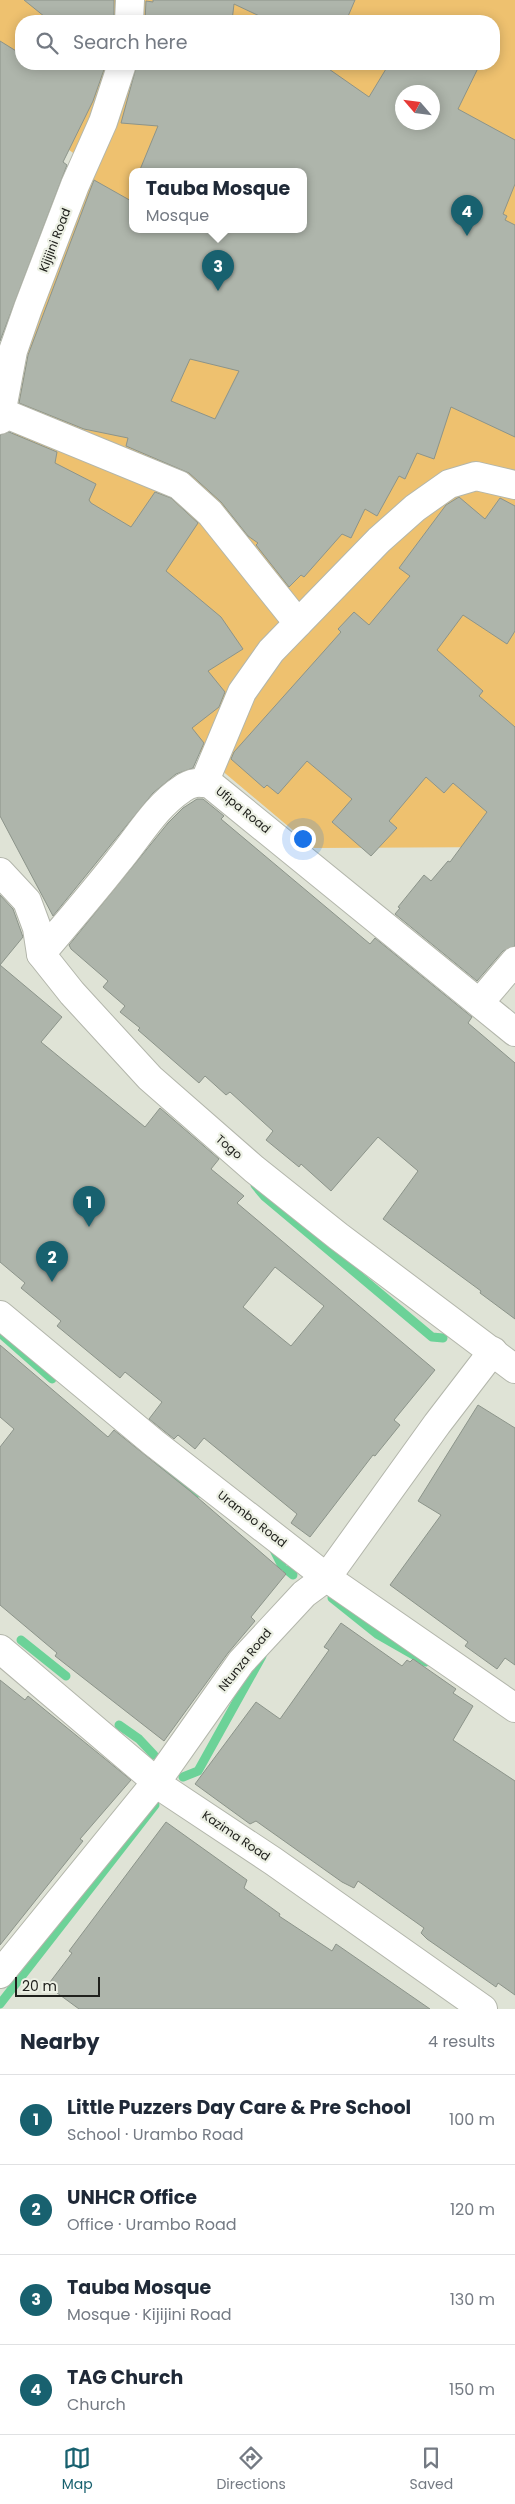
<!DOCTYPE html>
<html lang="en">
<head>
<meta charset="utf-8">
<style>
	body { margin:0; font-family:Poppins,sans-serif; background:#f6f6f7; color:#1f2937 }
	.compass { position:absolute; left:395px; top:85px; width:45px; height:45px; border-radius:50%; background:#fff; box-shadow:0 2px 12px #0003; rotate:298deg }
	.scale { position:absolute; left:15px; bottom:12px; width:85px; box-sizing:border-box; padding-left:5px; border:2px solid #20211d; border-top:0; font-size:14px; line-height:18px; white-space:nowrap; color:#20211d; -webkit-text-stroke:4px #ecf0e4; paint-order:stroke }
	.you { position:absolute; left:302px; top:838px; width:18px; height:18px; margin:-12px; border:4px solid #fff; border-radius:50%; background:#1a73e8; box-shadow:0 0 0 8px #1a73e833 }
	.badge { display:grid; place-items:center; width:32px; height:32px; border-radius:50%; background:#18616f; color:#fff; font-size:16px; font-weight:700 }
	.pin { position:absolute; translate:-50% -41px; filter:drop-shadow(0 1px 2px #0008) }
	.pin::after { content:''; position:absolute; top:26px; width:18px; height:15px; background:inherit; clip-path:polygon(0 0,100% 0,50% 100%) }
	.popup { position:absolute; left:129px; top:168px; width:178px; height:65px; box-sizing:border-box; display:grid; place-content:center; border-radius:10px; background:#fff; filter:drop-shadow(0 1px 4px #0005); font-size:16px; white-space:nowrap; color:#747a83 }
	.popup b { font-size:19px; color:#1f2937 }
	.popup::after { content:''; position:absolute; left:50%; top:100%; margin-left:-10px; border:10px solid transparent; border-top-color:#fff }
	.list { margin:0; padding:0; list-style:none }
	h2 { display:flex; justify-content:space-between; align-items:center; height:65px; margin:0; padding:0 20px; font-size:21px }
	h2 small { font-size:16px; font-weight:400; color:#747a83 }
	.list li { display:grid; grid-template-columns:32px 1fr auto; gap:15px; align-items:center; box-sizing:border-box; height:90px; padding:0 20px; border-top:1px solid #e0e1e3 }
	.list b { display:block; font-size:19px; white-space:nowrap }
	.list p { margin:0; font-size:16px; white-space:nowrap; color:#747a83 }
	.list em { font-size:16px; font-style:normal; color:#747a83 }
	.icon { flex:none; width:28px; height:28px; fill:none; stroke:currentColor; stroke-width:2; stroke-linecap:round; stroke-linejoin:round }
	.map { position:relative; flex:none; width:515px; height:2009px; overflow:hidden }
	.search { position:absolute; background:#fff; box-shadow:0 2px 12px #0003; left:15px; right:15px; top:15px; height:55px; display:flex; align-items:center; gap:12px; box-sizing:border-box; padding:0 18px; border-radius:20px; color:#747a83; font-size:19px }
	.sheet { height:425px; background:#fff }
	nav { display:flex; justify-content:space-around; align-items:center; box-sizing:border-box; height:70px; border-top:1px solid #e0e1e3; background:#fff; font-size:14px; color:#747a83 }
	nav a { display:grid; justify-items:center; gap:2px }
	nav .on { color:#18616f }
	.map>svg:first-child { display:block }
</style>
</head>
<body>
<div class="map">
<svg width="515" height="2009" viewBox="0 0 515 2009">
	<rect width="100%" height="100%" fill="#dfe3d6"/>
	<path fill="#eec16f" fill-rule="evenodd" d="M0 0H515V847L314 848 0 584V539L13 433 36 310 94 168 0 100ZM21 21H494V64H21ZM402 92H432V122H402ZM133 172H303V230H133Z"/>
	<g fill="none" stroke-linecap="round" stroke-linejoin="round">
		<g stroke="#6cd298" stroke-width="9">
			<polyline points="255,1185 264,1196 432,1337 443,1338"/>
			<polyline points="0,1333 52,1379"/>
			<polyline points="159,1461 170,1475 199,1493"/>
			<polyline points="273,1548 282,1566"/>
			<polyline points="287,1570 293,1575"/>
			<polyline points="332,1598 377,1634 426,1662"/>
			<polyline points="21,1640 66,1676"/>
			<polyline points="119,1725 139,1739 154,1755"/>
			<polyline points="183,1777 198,1771 262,1656"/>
			<polyline points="0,2004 155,1805"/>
		</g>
	</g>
	<g fill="#aeb5ab" stroke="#8c948a" fill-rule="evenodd">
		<polygon points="24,0 114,0 114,21 50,21"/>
		<polygon points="153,0 355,0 346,21 270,21 234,4 232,21 145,21 146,1 153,2"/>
		<polygon points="0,41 21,54 21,64 36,64 43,68 44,64 106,64 93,101 63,162 67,165 0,341"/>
		<path d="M137 64H327L326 67 369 97 389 64H480L458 109 515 140V184L503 214 507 216 505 220 515 225V437L451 407 434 459 417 453 405 479 399 476 377 516 365 509 351 538 342 534 304 577 301 575 289 587 256 545 258 543 248 536 221 502 189 473 126 446 128 438 84 429 19 403 28 355 94 180 133 202V230H303V172H139L158 126 121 123ZM402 92H432V122H402ZM190 359 239 371 215 419 171 401Z"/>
		<polygon points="9,432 57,452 55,463 96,484 89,500 91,503 131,527 155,492 171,498 198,523 166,571 221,617 243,649 208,671 225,692 219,707 192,728 204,743 193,768 176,774 153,793 53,916 0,816 0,435"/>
		<polygon points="459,497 485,519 500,498 515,506 515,631 507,644 463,615 437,650 483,691 479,696 515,727 515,946 503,951 477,981 395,914 400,908 398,907 424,875 431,881 448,861 450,862 487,812 453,783 444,793 426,777 389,821 397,828 371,856 332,822 352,799 307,761 278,794 267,785 264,788 231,759 234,752 341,632 338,629 354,612 369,625 410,576 399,568 446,505"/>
		<polygon points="197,799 203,799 224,816 221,819 370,944 375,938 472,1017 468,1023 515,1063 515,1319 480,1293 481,1291 383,1219 418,1171 378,1137 331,1191 301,1164 299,1167 266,1140 273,1131 230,1092 226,1095 205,1076 199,1083 138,1030 140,1028 120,1012 125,1006 103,987 108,981 71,949 69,945 168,823 183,808"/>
		<polygon points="0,895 13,909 23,937 0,965"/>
		<path d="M0 965 62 1017 41 1042 145 1127 160 1108 219 1159 211 1169 244 1196 237 1203 435 1370 394 1420 400 1425 375 1456 373 1455 310 1537 291 1523 297 1514 204 1438 195 1449 178 1435 174 1439 149 1419 162 1402 125 1372 120 1378 57 1326 61 1321 21 1288 25 1283 0 1262ZM275 1267 324 1306 291 1346 243 1307Z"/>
		<polygon points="0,1345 108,1437 114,1430 190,1491 286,1574 251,1617 255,1621 228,1653 164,1741 55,1656 57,1653 0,1605 0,1447 14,1429 0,1417"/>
		<polygon points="478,1405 515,1428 515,1665 505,1658 497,1669 465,1646 468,1642 390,1585 441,1515 418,1501"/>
		<polygon points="341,1623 402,1666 407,1660 410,1662 413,1659 456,1689 453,1693 473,1706 453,1740 515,1781 515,1995 498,1983 496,1987 427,1939 421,1933 424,1928 358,1881 354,1888 342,1882 256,1821 250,1824 195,1784 256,1702 280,1719 329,1650 324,1647"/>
		<polygon points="0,1680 25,1700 28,1696 131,1780 80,1839 83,1841 0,1945"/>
		<polygon points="166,1822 247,1880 244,1888 280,1914 279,1916 332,1951 336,1944 430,2009 79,2009 49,1987 50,1982 72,1953 69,1951"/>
	</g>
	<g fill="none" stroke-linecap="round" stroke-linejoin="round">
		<defs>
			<g id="minor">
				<polyline points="129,21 130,0"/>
				<polyline points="1,412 179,485 210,513 298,623"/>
				<polyline points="0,420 13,351 28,308 75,185 103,122 122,64"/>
				<polyline points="204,783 242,692 271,651 379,540 415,508 449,484 476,476 515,485"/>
				<polyline points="0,872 27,901 37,928 41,954 72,993 150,1078 254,1169 338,1236 515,1369"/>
				<path d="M41 954C67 923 94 892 119 860 139 836 156 806 182 789 191 782 199 782 210 784L515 1032"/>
				<polyline points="480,1002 515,961"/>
				<polyline points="0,1315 154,1443 330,1580 515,1708"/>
				<polyline points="0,1649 166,1790 273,1861 483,2009"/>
				<polyline points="0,1974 157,1781 241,1662 304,1594 327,1577 437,1424 493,1351"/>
			</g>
		</defs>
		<use href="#minor" stroke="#b3b6ab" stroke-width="30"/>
		<use href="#minor" stroke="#fff" stroke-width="28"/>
	</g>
	<g text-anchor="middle" stroke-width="4.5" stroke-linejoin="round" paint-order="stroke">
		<g font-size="12" fill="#20211d" stroke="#ecf0e4">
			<text transform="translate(55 240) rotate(-69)" y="4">Kijijini Road</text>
			<text transform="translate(243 810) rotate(39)" y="4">Ufipa Road</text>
			<text transform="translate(229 1147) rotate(41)" y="4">Togo</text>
			<text transform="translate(252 1519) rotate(38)" y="4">Urambo Road</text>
			<text transform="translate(245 1660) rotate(-51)" y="4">Ntunza Road</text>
			<text transform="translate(236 1836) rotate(34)" y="4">Kazima Road</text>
		</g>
	</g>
</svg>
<svg class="compass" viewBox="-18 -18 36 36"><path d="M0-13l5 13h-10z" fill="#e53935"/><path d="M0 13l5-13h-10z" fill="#747a83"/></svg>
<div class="scale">20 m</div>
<div class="you"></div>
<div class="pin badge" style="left:89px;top:1227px">1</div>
<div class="pin badge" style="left:52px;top:1282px">2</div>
<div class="pin badge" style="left:218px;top:291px">3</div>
<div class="popup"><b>Tauba Mosque</b>Mosque</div>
<div class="pin badge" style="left:467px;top:236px">4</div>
<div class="search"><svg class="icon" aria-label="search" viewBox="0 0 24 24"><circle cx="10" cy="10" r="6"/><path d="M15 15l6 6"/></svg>Search here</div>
</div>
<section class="sheet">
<h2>Nearby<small>4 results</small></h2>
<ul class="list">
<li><span class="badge">1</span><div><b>Little Puzzers Day Care &amp; Pre School</b><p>School · Urambo Road</p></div><em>100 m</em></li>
<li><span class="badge">2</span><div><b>UNHCR Office</b><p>Office · Urambo Road</p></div><em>120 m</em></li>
<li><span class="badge">3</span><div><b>Tauba Mosque</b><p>Mosque · Kijijini Road</p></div><em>130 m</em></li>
<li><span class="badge">4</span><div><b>TAG Church</b><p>Church</p></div><em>150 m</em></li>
</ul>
</section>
<nav>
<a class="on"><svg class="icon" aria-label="map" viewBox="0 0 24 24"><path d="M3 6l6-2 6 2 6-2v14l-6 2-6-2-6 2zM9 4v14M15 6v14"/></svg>Map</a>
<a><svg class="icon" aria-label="directions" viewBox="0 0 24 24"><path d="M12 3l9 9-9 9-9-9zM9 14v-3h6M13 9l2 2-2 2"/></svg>Directions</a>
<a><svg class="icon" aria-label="saved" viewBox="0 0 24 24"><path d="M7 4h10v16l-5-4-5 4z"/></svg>Saved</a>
</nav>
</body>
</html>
